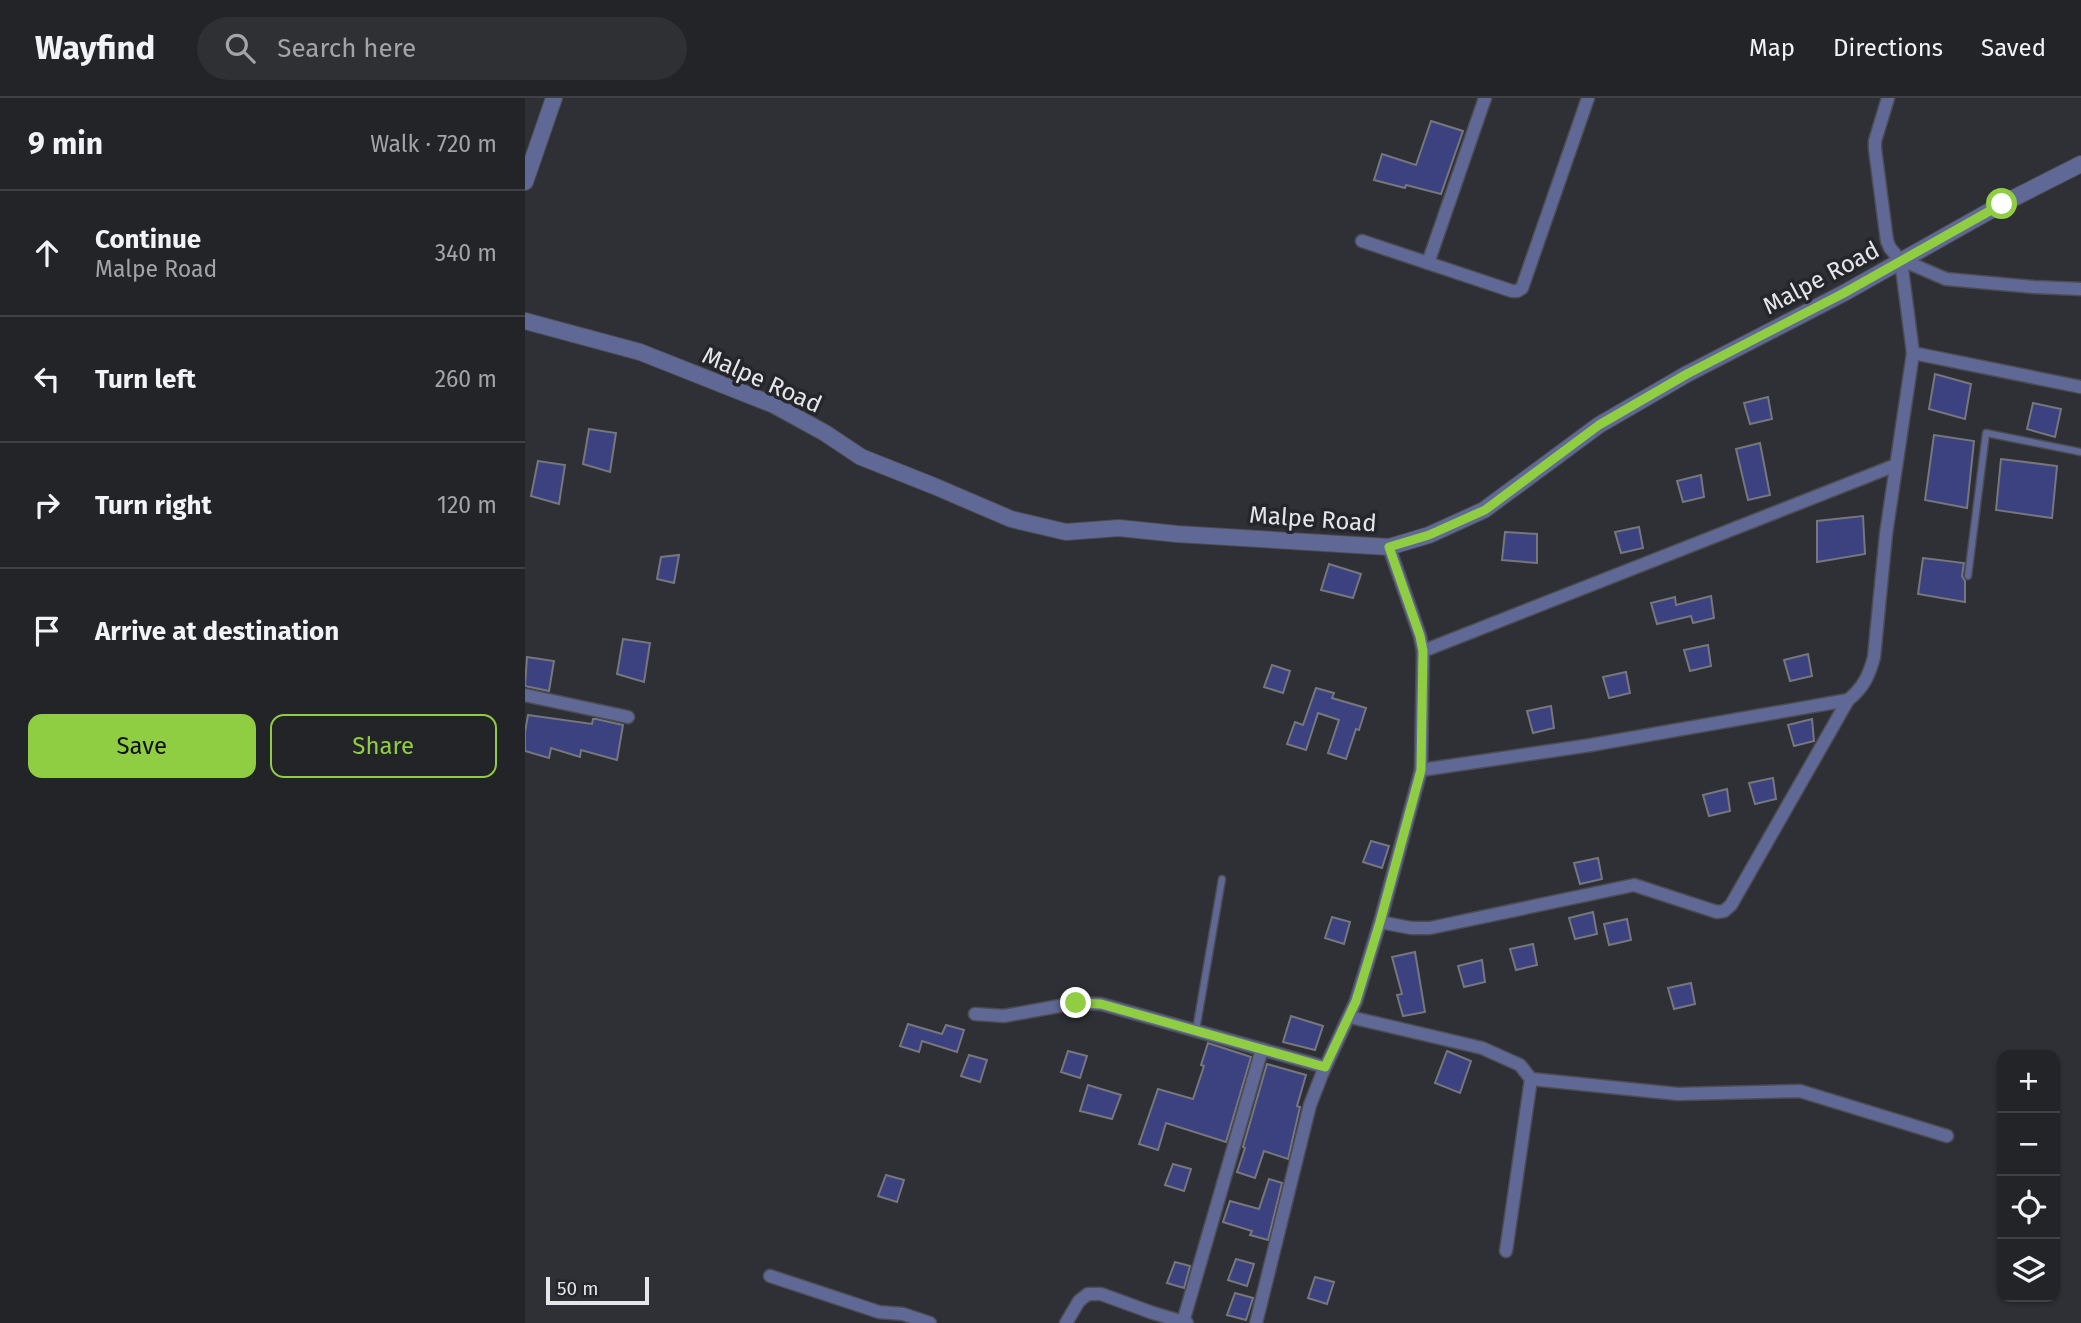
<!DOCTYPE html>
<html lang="en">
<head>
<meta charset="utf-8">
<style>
	body { margin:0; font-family:"Fira Sans",sans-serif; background:#2f3034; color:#f1f3f6 }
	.controls { position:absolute; right:21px; bottom:21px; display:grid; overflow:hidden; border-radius:14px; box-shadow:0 2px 5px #0004 }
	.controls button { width:63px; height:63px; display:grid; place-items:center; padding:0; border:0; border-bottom:2px solid #404145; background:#232428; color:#f1f3f6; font:35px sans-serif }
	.scale { position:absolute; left:21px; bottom:18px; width:103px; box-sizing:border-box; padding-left:7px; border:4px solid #e6e6e9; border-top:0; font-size:19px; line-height:24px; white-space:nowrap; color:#e6e6e9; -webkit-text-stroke:5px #25262b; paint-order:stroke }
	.stop { position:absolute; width:21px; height:21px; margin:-16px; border:5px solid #8fcd42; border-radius:50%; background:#fff }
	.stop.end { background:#8fcd42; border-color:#fff; box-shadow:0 2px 7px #0008 }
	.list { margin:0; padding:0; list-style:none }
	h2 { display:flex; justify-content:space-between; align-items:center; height:91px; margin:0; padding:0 28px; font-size:30px }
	h2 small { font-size:23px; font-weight:400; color:#a3a4a8 }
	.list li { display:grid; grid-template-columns:46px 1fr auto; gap:21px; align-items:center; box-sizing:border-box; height:126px; padding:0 28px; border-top:2px solid #404145 }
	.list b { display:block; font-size:26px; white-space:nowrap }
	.list p { margin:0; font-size:23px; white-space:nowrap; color:#a3a4a8 }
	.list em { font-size:23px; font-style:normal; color:#a3a4a8 }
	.actions { display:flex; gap:14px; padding:21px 28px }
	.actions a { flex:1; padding:16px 0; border:2px solid #8fcd42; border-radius:14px; text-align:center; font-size:24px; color:#8fcd42 }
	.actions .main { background:#8fcd42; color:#111 }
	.icon { flex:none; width:38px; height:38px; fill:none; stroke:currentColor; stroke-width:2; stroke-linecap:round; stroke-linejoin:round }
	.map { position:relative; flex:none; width:1556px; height:1225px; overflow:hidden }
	header { display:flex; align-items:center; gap:42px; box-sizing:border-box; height:98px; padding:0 35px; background:#232428; border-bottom:2px solid #404145 }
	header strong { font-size:33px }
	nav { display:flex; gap:38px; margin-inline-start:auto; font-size:24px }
	.search { width:490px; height:63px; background:#2f3034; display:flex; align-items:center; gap:18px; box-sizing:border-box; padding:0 24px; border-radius:38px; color:#a3a4a8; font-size:26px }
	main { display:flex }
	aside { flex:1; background:#232428 }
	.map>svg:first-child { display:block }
</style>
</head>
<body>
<header>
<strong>Wayfind</strong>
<div class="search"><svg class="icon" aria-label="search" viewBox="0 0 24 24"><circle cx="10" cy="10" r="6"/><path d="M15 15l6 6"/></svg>Search here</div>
<nav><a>Map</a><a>Directions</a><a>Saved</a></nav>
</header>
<main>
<aside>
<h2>9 min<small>Walk · 720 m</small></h2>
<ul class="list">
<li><svg class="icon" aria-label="ahead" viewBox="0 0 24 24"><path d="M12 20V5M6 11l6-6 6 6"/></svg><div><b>Continue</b><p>Malpe Road</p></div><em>340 m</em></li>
<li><svg class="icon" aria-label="left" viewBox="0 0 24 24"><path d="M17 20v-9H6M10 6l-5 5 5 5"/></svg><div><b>Turn left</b></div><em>260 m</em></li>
<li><svg class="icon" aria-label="right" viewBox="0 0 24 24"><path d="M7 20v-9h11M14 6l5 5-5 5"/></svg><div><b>Turn right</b></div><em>120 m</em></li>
<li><svg class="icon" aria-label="arrive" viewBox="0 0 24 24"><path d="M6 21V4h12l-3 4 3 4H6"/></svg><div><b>Arrive at destination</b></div></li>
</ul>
<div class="actions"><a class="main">Save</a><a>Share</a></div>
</aside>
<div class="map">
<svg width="1556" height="1225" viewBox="0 0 1556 1225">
	<rect width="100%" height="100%" fill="#2f3035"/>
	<g fill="#3c4180" stroke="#75777c" stroke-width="2">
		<polygon points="906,23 938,33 916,96 881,87 880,90 849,82 857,56 891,67"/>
		<polygon points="1410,276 1446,286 1440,321 1404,311"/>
		<polygon points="1243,299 1247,321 1225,326 1219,305"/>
		<polygon points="1508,305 1536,311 1530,339 1502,331"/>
		<polygon points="64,331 91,335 85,374 58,366"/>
		<polygon points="1409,337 1449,343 1442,410 1400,402"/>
		<polygon points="1235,345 1245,397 1223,402 1211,351"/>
		<polygon points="1476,361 1532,368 1527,420 1471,412"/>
		<polygon points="13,363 40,367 34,406 6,398"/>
		<polygon points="1176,377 1179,399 1158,404 1152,383"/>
		<polygon points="1338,418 1340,456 1292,464 1292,423"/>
		<polygon points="1114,429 1118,450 1096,455 1090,434"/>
		<polygon points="980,434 1012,436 1012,465 977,462"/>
		<polygon points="154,457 149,485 132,481 136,459"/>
		<polygon points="1398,460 1439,465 1437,478 1440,483 1440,504 1393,496"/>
		<polygon points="804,466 836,476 828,500 796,492"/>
		<polygon points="1186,498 1189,520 1168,525 1166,518 1132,526 1126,505 1150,499 1151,507"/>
		<polygon points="98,541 125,545 119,584 92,576"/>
		<polygon points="1183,547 1186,568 1165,573 1159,552"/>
		<polygon points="1283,556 1287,578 1265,583 1259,562"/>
		<polygon points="2,559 29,563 24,593 0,588"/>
		<polygon points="747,567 765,573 758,595 739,589"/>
		<polygon points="1101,574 1105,595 1084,600 1078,579"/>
		<polygon points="791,590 809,595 807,600 841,610 834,632 831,631 821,661 803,655 814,622 793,615 781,652 762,646 770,624 778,627"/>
		<polygon points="1026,608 1029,630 1008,635 1002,613"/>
		<polygon points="3,617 67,626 68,621 71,621 98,627 92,662 56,652 55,659 26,650 24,660 0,653 0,634"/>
		<polygon points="1287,621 1289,643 1269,648 1263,627"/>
		<polygon points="1248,680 1251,701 1230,706 1224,685"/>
		<polygon points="1202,691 1205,713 1184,718 1178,697"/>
		<polygon points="846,743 864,748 857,770 838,764"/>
		<polygon points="1073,760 1077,781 1055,786 1049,765"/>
		<polygon points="1068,814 1072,836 1050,841 1044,820"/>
		<polygon points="807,819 825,824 819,846 800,840"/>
		<polygon points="1102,821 1106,842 1084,847 1079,826"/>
		<polygon points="1008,846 1012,867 991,872 985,851"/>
		<polygon points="890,854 900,914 878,918 872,897 877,896 867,859"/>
		<polygon points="957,862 960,884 939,889 933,868"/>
		<polygon points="1166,885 1170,906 1149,911 1143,890"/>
		<polygon points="766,918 798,928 790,952 758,944"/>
		<polygon points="383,926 417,936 421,927 439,932 432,954 397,943 394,954 375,948"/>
		<polygon points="683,945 726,959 701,1044 641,1025 633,1052 614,1046 633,991 668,1001 679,968 676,967"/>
		<polygon points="543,953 562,958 555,980 536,974"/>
		<polygon points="922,953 946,963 935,995 910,985"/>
		<polygon points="444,957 462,962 455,984 436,978"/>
		<polygon points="742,966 781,977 772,1008 775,1009 763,1061 739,1053 730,1080 712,1074 720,1050 718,1049"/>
		<polygon points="563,987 596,997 587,1021 555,1013"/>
		<polygon points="648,1066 666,1071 659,1093 640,1087"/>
		<polygon points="361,1077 379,1082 372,1104 353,1098"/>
		<polygon points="744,1081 757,1085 743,1142 725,1137 727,1133 698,1124 705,1103 734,1111"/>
		<polygon points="711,1161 729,1166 722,1188 703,1182"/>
		<polygon points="650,1164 665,1168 659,1190 642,1185"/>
		<polygon points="790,1179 809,1184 802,1206 783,1200"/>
		<polygon points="710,1195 728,1200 721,1222 702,1217"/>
	</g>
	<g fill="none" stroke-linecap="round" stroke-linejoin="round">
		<defs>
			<g id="service">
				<polyline points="1443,478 1461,335 1556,354"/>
				<polyline points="671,932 697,781"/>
			</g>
			<g id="minor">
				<polyline points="837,143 987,193 992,193 997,190 1063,0"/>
				<polyline points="1377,162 1421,181 1509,189 1556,191"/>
				<polyline points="903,165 960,0"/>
				<polyline points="1388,255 1556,289"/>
				<polyline points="898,553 1371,367"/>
				<polyline points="0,597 103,619"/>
				<path d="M896 672 1066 647 1323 602C1338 590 1344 578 1349 559L1361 436 1388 255 1376 163 1365 150 1362 143 1350 51V43L1363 0"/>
				<polyline points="855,824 886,830 905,830 1109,787 1192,814 1199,813 1206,807 1323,602"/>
				<polyline points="450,916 479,918 551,905 576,906 800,969"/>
				<polyline points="825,919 957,950 995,967 1006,981 981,1153"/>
				<polyline points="1006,981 1153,996 1275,993 1422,1038"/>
				<polyline points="245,1178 354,1214 378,1216 405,1225"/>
				<polyline points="658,1224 737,951"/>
				<polyline points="541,1225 554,1203 563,1196 576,1196 628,1215 662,1225"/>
				<polyline points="731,1225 785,1007 797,976 831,903 855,824 896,672 898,553 895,538 864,449"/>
			</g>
			<g id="tertiary">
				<polyline points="0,84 29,0"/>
				<polyline points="0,223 115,254 249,307 300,335 336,359 409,388 486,421 541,434 594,430 652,436 864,449 904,437 959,412 1074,327 1162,276 1319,195 1477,106 1556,66"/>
			</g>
		</defs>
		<use href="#service" stroke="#4c4d52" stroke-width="9"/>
		<use href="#minor" stroke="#4c4d52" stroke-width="15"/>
		<use href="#tertiary" stroke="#4c4d52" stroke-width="18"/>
		<use href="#service" stroke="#606896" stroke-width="6"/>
		<use href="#minor" stroke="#606896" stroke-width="12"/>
		<use href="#tertiary" stroke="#606896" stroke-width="16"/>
	</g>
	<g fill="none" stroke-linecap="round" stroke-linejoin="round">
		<polyline stroke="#8fcd42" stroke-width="9" points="551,905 576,906 800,969 831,903 855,824 896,672 898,553 895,538 864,449 904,437 960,412 1074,327 1162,276 1319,195 1477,106"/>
	</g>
	<g text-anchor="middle" stroke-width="7" stroke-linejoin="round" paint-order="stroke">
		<g font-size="24" fill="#e6e6e9" stroke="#25262b">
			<text transform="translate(1296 180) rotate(-28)" y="8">Malpe Road</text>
			<text transform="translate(237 282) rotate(24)" y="8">Malpe Road</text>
			<text transform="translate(788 421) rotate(4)" y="8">Malpe Road</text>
		</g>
	</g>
</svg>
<div class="controls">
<button>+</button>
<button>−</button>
<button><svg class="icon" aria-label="locate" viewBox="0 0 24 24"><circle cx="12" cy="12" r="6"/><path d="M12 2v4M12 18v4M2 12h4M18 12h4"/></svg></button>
<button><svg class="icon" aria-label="layers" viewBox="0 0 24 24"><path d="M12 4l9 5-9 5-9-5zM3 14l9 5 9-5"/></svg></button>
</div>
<div class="scale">50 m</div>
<div class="stop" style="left:1477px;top:106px"></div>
<div class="stop end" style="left:551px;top:905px"></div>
</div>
</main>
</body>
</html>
